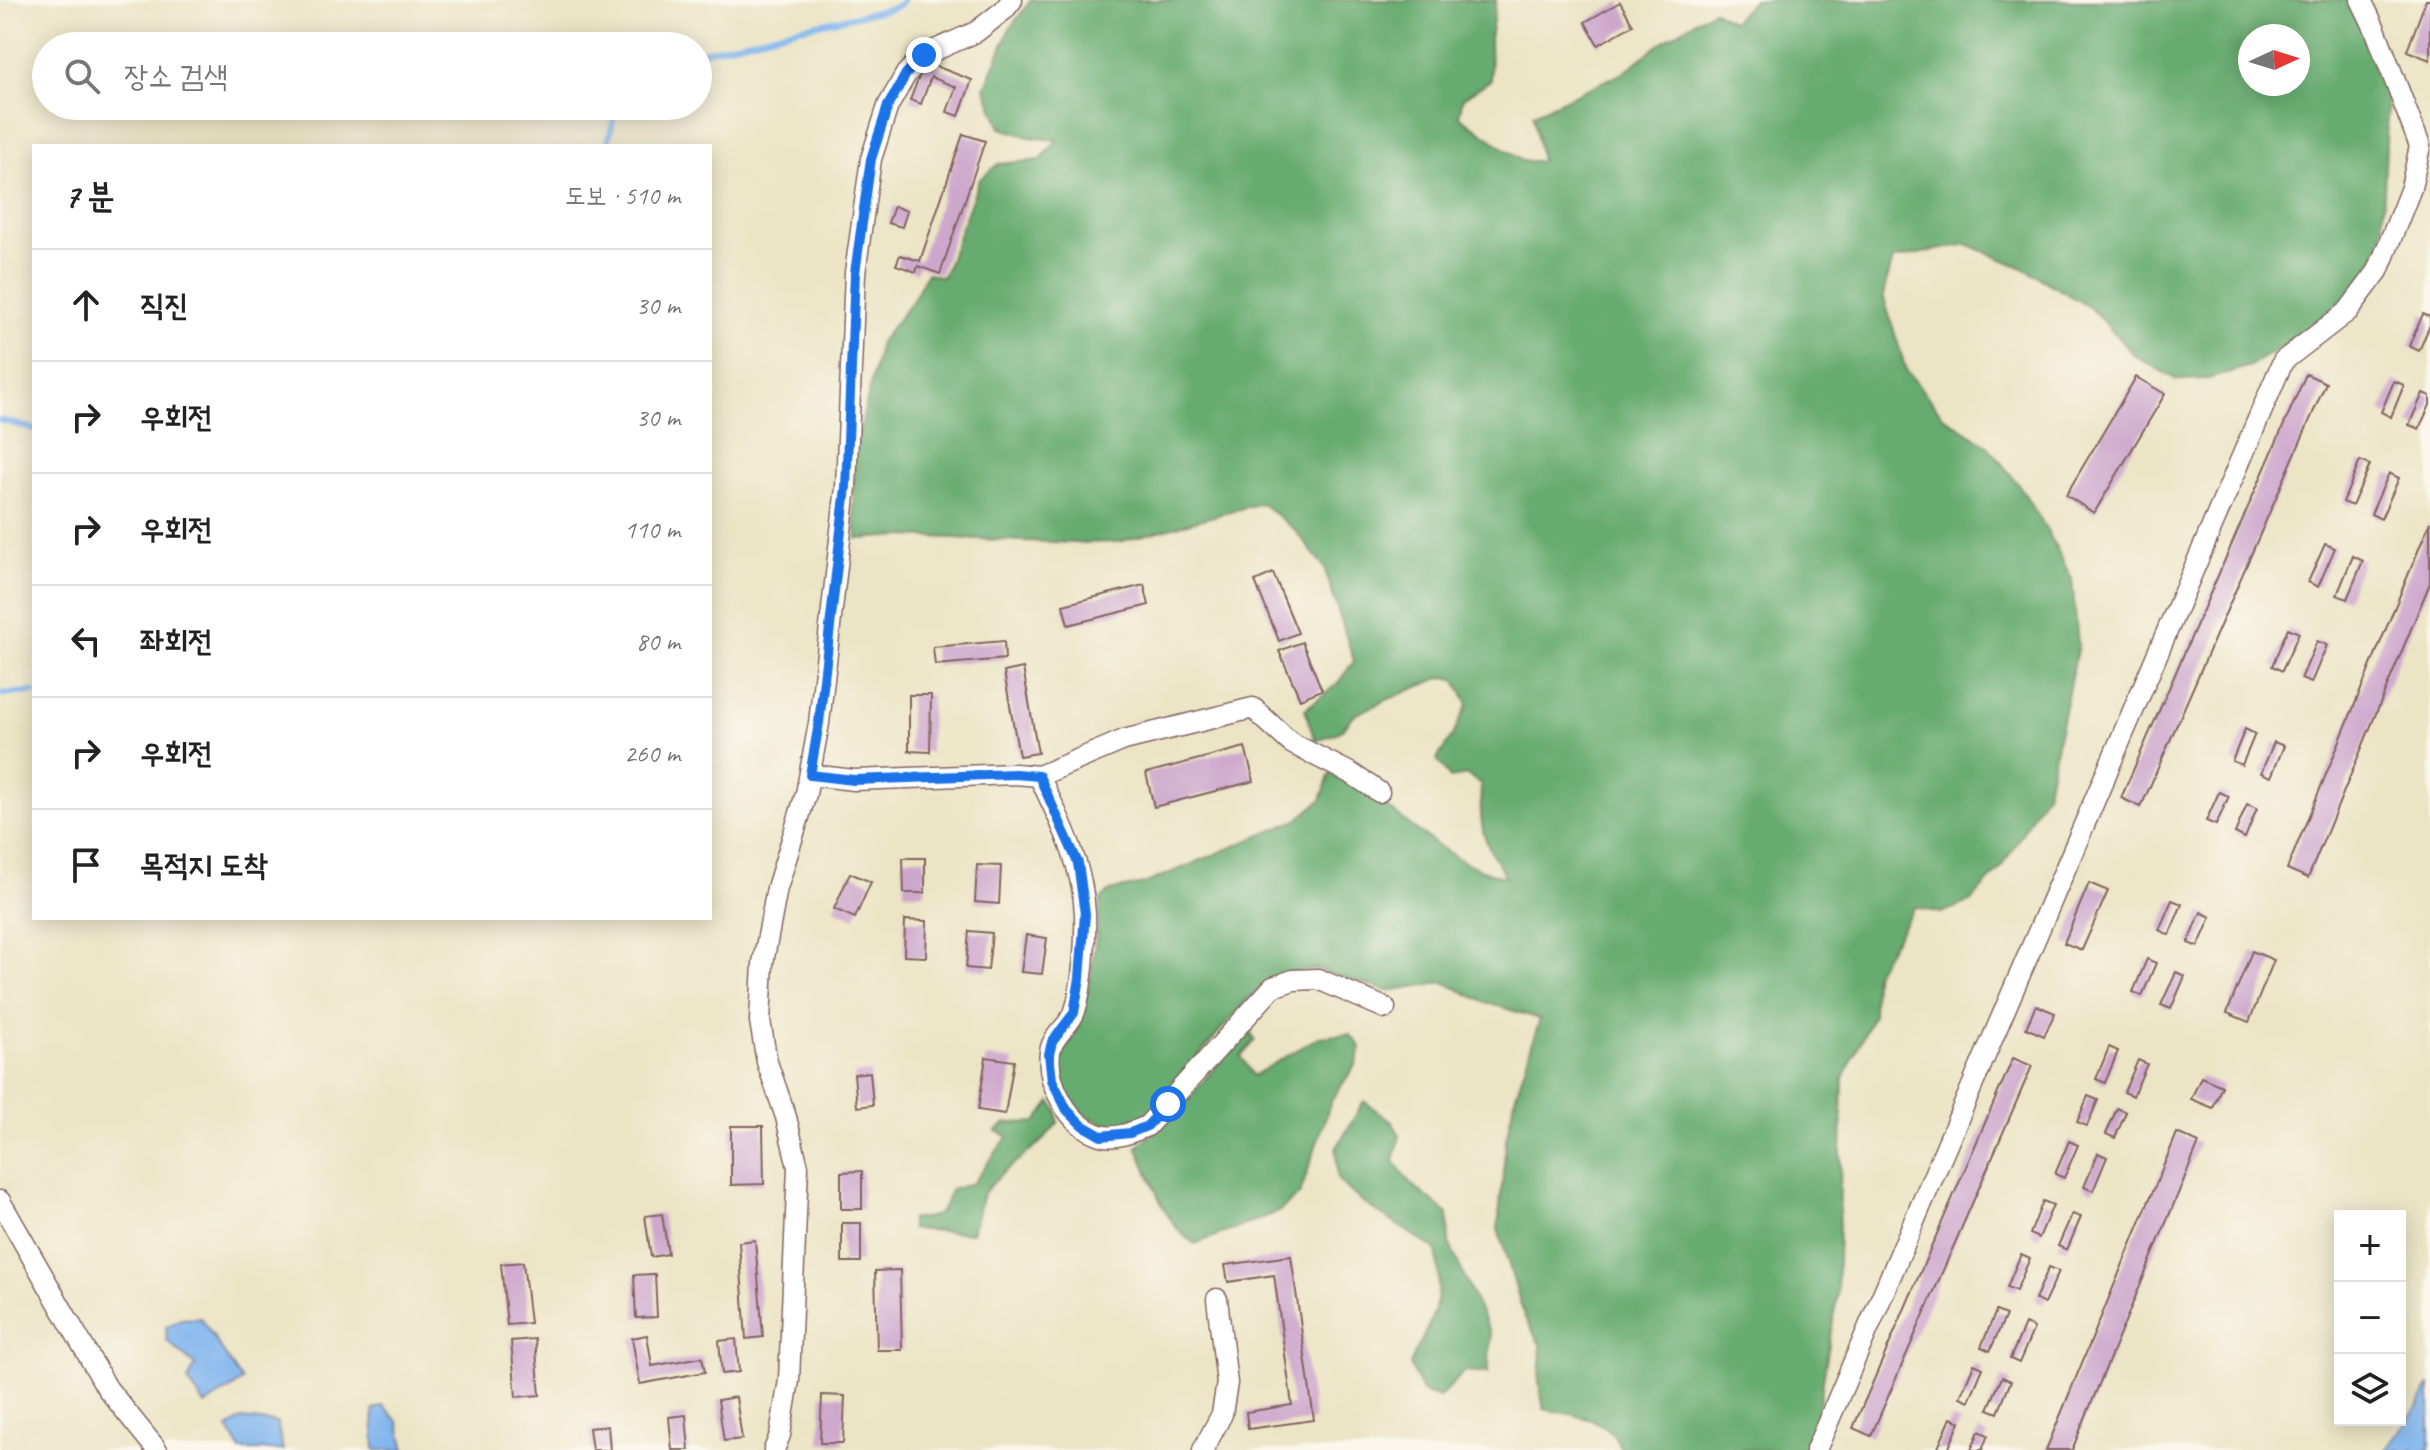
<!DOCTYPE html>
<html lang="ko">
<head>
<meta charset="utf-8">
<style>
	body { margin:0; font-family:Caveat,"Poor Story",sans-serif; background:#f2f2f2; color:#222 }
	.controls { position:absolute; right:24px; bottom:24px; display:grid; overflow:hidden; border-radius:0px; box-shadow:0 4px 20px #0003 }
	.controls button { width:72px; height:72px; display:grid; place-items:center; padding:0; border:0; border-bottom:2px solid #e0e0e0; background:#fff; color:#222; font:40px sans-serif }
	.compass { position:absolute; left:2238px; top:24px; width:72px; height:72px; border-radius:50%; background:#fff; box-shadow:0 4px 20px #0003; rotate:86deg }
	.stop { position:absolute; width:24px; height:24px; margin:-18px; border:6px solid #1a73e8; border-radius:50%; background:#fff }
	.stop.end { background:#1a73e8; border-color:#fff; box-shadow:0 2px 8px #0008 }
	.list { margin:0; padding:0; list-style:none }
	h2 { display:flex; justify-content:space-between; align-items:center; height:104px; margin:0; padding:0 32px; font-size:34px }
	h2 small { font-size:26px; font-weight:400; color:#767676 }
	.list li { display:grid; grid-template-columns:52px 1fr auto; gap:24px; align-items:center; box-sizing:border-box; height:112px; padding:0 32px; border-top:2px solid #e0e0e0 }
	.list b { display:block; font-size:30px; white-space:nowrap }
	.list em { font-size:26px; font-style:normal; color:#767676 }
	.icon { flex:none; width:44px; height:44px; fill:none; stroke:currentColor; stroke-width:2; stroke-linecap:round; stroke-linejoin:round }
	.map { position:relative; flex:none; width:2430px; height:1450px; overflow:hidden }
	.search { position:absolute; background:#fff; box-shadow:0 4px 20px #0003; left:32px; top:32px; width:680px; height:88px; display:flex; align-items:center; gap:20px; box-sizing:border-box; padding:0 28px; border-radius:44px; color:#767676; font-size:30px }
	.panel { position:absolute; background:#fff; box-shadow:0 4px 20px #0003; left:32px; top:144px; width:680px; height:776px; border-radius:0px }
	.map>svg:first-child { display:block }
</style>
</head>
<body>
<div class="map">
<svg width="2430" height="1450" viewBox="0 0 2430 1450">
	<rect width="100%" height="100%" fill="#fbf7ec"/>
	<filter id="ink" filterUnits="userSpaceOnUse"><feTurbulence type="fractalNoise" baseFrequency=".0125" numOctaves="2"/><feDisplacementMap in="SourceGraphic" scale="16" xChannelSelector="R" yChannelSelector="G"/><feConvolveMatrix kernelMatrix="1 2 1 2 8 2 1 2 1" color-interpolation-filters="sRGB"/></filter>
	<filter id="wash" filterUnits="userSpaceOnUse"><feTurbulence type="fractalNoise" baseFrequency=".006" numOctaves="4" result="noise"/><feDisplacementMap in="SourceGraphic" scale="32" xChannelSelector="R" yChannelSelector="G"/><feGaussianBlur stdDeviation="1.8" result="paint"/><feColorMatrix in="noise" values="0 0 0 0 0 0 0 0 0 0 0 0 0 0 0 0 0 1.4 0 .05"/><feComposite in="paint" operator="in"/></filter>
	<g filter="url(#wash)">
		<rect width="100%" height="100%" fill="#ebe4c5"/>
		<g fill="#66ab70" stroke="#58654e" stroke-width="2" fill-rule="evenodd">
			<path d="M1031 0H1496L1490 39 1491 80 1463 98 1459 116 1522 161H1541L1533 114 1624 72 1661 43 1713 10 1733 22 1753 0H2356L2388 92 2382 243 2359 285 2333 314 2250 366 2208 379 2177 380 2135 356 2092 309 2023 268 1967 244 1893 259 1883 295 1906 370 1943 416 1987 445 2019 485 2048 532 2072 579 2078 645 2047 791 2002 867 1970 902 1941 913 1915 907 1874 974 1873 1015 1843 1079 1837 1297 1814 1434 1807 1450H1621C1610 1416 1574 1416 1544 1409L1539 1384 1541 1346 1525 1318 1498 1229 1506 1139 1515 1098 1540 1019 1482 1001 1444 982 1387 991 1316 969 1303 970 1269 980 1247 1000 1144 1118 1109 1126 1081 1113 1066 1094 1057 1065 1064 1043 1078 1028 1091 974 1101 900 1110 891 1144 884 1297 820 1321 800 1330 773C1393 799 1439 864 1506 877 1482 838 1479 831 1481 784L1467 775 1450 778 1437 759 1453 735 1468 704 1455 679 1442 677 1384 701 1354 715 1341 731 1315 741 1305 709 1337 684 1354 661 1324 567 1294 529 1261 503 1119 542 1076 543 904 536 857 539 853 505 855 453 880 342 913 300 927 273 943 277 979 180 998 164 1041 160 1057 140 1029 137 1001 128 985 88 1010 28ZM2250 36H2298V84H2250Z"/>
			<path d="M1248 1026 1255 1041 1241 1056 1253 1076 1319 1037 1350 1034 1361 1047 1357 1063 1331 1101 1300 1194 1278 1212 1195 1244C1163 1225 1153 1179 1137 1147L1180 1110Z"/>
			<path d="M1364 1101 1392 1122 1400 1135 1394 1161 1411 1184 1448 1214 1449 1243 1491 1335 1488 1373 1465 1371 1439 1398 1422 1392 1410 1364C1433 1315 1444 1307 1436 1250L1362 1202 1338 1180 1336 1149Z"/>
			<path d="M1051 1102 1057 1110 1058 1123 1041 1142 999 1176 983 1194 972 1233 911 1229V1219C938 1217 942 1217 950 1190L973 1183 1008 1136 996 1131 1006 1123 1036 1122Z"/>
		</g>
		<g fill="#80b5ee" stroke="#656a8c" stroke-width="2">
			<polygon points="201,1318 242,1381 205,1405 188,1381 195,1365 167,1341 166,1327 181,1319"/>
			<polygon points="2430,1385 2430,1450 2386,1450 2419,1405"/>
			<polygon points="383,1406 398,1421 405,1450 375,1450 373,1410"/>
			<polygon points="242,1419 277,1423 283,1450 241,1450 228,1428"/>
		</g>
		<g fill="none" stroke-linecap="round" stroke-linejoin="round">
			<g stroke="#80b5ee" stroke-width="6">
				<polyline points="698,53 799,28 890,9 901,4 902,0"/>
				<polyline points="607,146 617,106"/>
				<polyline points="0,420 34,429"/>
				<polyline points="0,694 34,692"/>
			</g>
		</g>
		<g id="blocks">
			<g fill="#cea7cd">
				<polygon points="2426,0 2430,0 2430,60 2407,51"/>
				<polygon points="1620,2 1633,25 1598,45 1585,22"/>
				<polygon points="925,62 972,80 959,116 947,112 956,87 931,77 921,104 910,100"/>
				<polygon points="963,134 985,141 940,274 918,266 916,272 896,265 900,255 920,261"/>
				<polygon points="894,206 907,211 902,227 888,223"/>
				<polygon points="2423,314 2430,317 2430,325 2419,351 2409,346"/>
				<polygon points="2306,374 2326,383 2141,807 2121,798"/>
				<polygon points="2136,377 2165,394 2094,513 2066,495"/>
				<polygon points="2394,381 2404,385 2391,417 2381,412"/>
				<polygon points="2423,393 2430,396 2430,405 2419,429 2409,425"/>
				<polygon points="2360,461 2370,465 2352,506 2343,502"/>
				<polygon points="2389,473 2399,478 2381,519 2371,514"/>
				<polygon points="2430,522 2430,583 2308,878 2287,869"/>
				<polygon points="2325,544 2335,548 2318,587 2308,582"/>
				<polygon points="2353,556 2363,561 2347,599 2337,595"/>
				<polygon points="1273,573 1298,633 1279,641 1255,581"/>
				<polygon points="1144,585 1149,605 1068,625 1063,605"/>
				<polygon points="2288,628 2299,633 2282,671 2272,666"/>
				<polygon points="1004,641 1005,659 935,665 933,647"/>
				<polygon points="2317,641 2327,645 2311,683 2301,679"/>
				<polygon points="1302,642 1322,690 1300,699 1279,651"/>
				<polygon points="1023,668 1038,753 1019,756 1004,672"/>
				<polygon points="909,695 931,695 930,752 909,751"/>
				<polygon points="2245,729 2255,734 2242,765 2232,761"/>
				<polygon points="2274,742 2284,746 2271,777 2261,773"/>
				<polygon points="1245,747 1254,781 1154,807 1146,773"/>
				<polygon points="2219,792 2229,796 2216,825 2206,821"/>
				<polygon points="2247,804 2257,808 2245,838 2235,833"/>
				<polygon points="903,858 925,858 925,893 904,893"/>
				<polygon points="977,865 1001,866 999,904 975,902"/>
				<polygon points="850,873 871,882 855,918 834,909"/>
				<polygon points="2089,883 2108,891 2082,950 2064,943"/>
				<polygon points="2172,900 2182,904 2169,935 2159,930"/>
				<polygon points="2201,912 2211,917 2198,947 2188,943"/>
				<polygon points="905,920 927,921 926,957 904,956"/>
				<polygon points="969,931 992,933 988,970 966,968"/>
				<polygon points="1026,935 1047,938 1042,974 1021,972"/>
				<polygon points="2252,951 2274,960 2249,1022 2227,1013"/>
				<polygon points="2147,959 2156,963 2142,996 2133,992"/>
				<polygon points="2176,972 2185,976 2171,1009 2161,1005"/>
				<polygon points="2036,1005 2055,1013 2044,1036 2026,1028"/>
				<polygon points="2109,1047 2118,1051 2105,1083 2096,1079"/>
				<polygon points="986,1057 1014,1061 1005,1114 978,1110"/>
				<polygon points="2013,1058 2032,1066 1871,1436 1853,1428"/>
				<polygon points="2138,1060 2147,1064 2133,1096 2124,1092"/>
				<polygon points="870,1072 873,1105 857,1107 854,1074"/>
				<polygon points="2201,1077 2222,1086 2213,1108 2191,1099"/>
				<polygon points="2088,1096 2098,1100 2087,1126 2077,1122"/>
				<polygon points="2117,1108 2126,1112 2115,1138 2106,1134"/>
				<polygon points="731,1126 763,1126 764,1184 731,1185"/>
				<polygon points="2177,1133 2199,1143 2072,1450 2046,1450"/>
				<polygon points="2069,1141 2078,1145 2064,1178 2055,1174"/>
				<polygon points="2098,1153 2107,1157 2093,1191 2084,1187"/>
				<polygon points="862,1171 862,1209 841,1209 841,1172"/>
				<polygon points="2043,1201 2053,1205 2039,1238 2030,1234"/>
				<polygon points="662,1214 668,1254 651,1257 645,1216"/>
				<polygon points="2072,1214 2081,1217 2067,1250 2058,1246"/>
				<rect x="842" y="1223" width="19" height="39"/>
				<polygon points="755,1240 763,1337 746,1339 739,1242"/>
				<polygon points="2021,1254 2030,1258 2016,1291 2007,1287"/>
				<polygon points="1291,1256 1314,1420 1248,1429 1246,1412 1292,1405 1274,1275 1228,1282 1225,1265"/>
				<polygon points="523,1262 530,1323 507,1325 501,1264"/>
				<polygon points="2049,1267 2059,1271 2044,1304 2035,1299"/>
				<polygon points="900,1270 902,1350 877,1350 875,1271"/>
				<polygon points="655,1274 657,1317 636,1318 634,1275"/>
				<polygon points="1996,1311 2006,1315 1990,1351 1981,1347"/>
				<polygon points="2025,1324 2034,1328 2019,1363 2010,1359"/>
				<polygon points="647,1335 652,1366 702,1357 705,1372 640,1384 632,1338"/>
				<polygon points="535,1339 540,1395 516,1397 511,1341"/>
				<polygon points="736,1339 739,1372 722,1374 719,1341"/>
				<polygon points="1974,1364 1983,1368 1969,1401 1960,1397"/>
				<polygon points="2002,1377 2011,1381 1998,1413 1988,1409"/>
				<polygon points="822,1395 845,1396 843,1443 820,1443"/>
				<polygon points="736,1397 742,1439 724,1441 718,1400"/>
				<polygon points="686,1415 689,1450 672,1450 669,1417"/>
				<polygon points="1951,1418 1960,1422 1948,1450 1937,1450"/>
				<polygon points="608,1426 610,1450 592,1450 589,1428"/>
				<polygon points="1979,1431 1988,1435 1982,1450 1971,1450"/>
			</g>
		</g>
	</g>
	<g filter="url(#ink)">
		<use href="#blocks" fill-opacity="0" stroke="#826461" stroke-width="2"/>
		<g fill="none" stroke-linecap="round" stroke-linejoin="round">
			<defs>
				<g id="minor">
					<path d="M810 775 854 780 1015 774 1039 776C1060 820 1083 864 1085 914 1086 941 1083 985 1075 1011 1070 1026 1052 1035 1050 1052 1046 1083 1068 1125 1100 1135 1115 1140 1133 1132 1147 1126L1273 987 1293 980 1318 979 1385 1008"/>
					<polyline points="1039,776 1124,740 1253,708 1291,743 1352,774 1379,792"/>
					<polyline points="0,1201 107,1388 157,1450"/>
					<polyline points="774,1450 780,1435 789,1380 798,1167 786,1117 767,1062 760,1021 763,963 777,888 806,794 819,723 846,487 855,273 871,159 888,106 906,74 924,55 976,32 1004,10 1012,0"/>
					<polyline points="1203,1450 1222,1414 1227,1383 1217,1299"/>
					<polyline points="1816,1450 2283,361 2348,311 2378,271 2411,188 2420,146 2375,29 2361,0"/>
				</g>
			</defs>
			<use href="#minor" stroke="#826461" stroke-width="23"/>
			<use href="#minor" stroke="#fff" stroke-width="20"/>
		</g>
	</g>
	<g fill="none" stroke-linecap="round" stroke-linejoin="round" filter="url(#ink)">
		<polyline stroke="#1a73e8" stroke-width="10" points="924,55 906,74 888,106 871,159 855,273 846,487 819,723 810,775 854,780 1015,774 1039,776 1078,863 1085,914 1080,978 1074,1013 1052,1042 1049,1054 1052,1080 1067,1110 1082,1125 1101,1136 1130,1133 1147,1126 1168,1104"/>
	</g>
</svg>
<div class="controls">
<button>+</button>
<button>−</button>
<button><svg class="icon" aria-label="layers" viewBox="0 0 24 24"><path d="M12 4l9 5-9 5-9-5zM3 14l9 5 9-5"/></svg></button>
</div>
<svg class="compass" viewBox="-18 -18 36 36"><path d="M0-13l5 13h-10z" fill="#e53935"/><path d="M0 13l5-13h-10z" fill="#767676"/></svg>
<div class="stop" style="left:1168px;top:1104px"></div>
<div class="stop end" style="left:924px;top:55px"></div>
<div class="search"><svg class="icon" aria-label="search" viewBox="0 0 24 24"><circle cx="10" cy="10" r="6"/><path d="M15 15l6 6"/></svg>장소 검색</div>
<section class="panel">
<h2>7 분<small>도보 · 510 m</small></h2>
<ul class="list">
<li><svg class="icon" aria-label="ahead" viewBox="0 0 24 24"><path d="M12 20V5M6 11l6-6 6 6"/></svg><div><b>직진</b></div><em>30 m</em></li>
<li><svg class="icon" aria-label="right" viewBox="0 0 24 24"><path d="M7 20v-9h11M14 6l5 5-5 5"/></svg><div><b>우회전</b></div><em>30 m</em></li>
<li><svg class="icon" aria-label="right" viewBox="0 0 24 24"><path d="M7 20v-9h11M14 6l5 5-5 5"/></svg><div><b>우회전</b></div><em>110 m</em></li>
<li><svg class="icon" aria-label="left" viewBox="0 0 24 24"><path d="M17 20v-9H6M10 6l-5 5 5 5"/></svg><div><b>좌회전</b></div><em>80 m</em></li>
<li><svg class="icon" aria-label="right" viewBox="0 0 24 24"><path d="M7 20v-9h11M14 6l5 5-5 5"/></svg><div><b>우회전</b></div><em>260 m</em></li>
<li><svg class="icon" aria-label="arrive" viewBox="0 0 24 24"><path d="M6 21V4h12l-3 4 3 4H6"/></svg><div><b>목적지 도착</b></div></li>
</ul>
</section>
</div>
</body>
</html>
